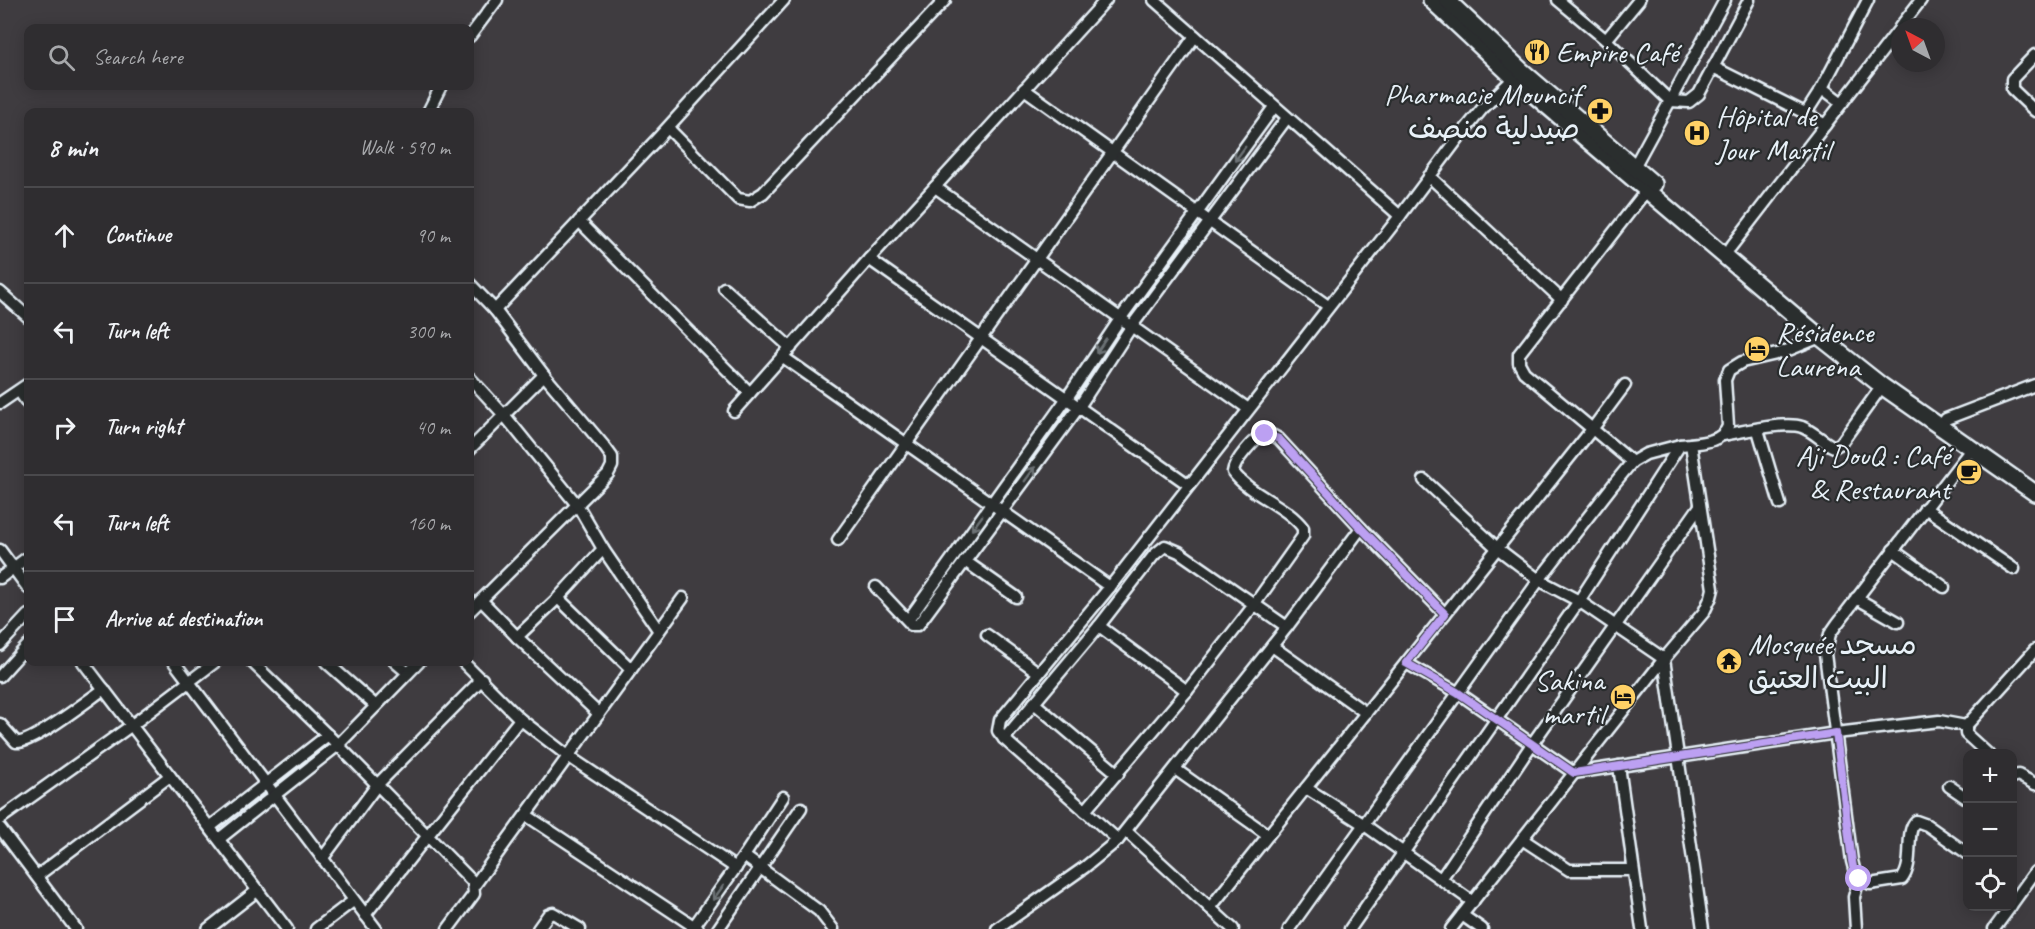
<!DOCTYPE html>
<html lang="en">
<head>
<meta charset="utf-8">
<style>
	body { margin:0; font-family:Caveat,"Playpen Sans Arabic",sans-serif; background:#3b393c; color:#f1f3f6 }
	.controls { position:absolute; right:18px; bottom:18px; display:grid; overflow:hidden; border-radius:12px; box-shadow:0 3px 15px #0003 }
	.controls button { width:54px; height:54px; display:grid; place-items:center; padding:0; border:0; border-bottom:2px solid #4a494c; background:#2f2d30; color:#f1f3f6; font:30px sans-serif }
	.compass { position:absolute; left:1891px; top:18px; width:54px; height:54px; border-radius:50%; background:#2f2d30; box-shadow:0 3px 15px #0003; rotate:319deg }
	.stop { position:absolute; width:18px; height:18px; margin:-14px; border:4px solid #bca0f2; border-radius:50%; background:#fff }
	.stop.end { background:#bca0f2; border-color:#fff; box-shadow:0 2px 6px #0008 }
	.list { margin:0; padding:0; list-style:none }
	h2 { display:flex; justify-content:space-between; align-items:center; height:78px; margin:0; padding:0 24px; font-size:26px }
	h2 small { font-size:20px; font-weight:400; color:#a7a8ab }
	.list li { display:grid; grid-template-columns:39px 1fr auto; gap:18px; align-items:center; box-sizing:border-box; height:96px; padding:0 24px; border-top:2px solid #4a494c }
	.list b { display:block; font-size:22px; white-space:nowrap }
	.list em { font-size:20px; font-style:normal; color:#a7a8ab }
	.icon { flex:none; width:33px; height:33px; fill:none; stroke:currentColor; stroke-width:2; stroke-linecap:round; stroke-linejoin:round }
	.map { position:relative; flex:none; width:2035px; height:929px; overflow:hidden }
	.search { position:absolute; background:#2f2d30; box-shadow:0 3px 15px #0003; left:24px; top:24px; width:450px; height:66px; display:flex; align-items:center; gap:15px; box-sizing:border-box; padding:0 21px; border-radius:12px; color:#a7a8ab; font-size:22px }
	.panel { position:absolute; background:#2f2d30; box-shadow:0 3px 15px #0003; left:24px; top:108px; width:450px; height:558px; border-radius:12px }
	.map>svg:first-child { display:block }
</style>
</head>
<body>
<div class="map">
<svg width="2035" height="929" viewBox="0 0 2035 929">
	<rect width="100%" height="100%" fill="#3f3c40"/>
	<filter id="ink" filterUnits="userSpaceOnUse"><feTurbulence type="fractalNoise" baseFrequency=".0167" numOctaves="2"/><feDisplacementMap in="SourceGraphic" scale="12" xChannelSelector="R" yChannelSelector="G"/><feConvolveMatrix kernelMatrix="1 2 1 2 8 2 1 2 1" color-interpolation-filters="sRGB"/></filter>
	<g filter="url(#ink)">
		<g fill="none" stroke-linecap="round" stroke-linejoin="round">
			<defs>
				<g id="street">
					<polyline points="1154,0 1400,216"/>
					<polyline points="1558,0 1606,40 1670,101 1689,102 1699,94 1749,0"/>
					<polyline points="1900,27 1921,0"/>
					<polyline points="470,36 497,0"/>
					<polyline points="1606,40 1639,0"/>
					<polyline points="2035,55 2012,79 2012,89 2035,111"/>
					<polyline points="1713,67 1809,115 1825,125"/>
					<polyline points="1822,88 1842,103"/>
					<polyline points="1024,89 1328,306"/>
					<polyline points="1274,107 1120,319 1067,398 909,619 911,625 918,625 1079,407 1131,327 1287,118"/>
					<polyline points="428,112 441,86"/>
					<polyline points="1806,113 1822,88 1868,0"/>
					<polyline points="668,128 738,199 750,201 763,193 945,0"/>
					<polyline points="1634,167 1725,0"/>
					<polyline points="1429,176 1562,300"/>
					<polyline points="935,187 1247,408"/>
					<polyline points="579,221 750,393"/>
					<polyline points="1730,248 1900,28"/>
					<polyline points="869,259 1189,485"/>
					<polyline points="470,284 495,310 544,375 604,446 612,457 612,466 608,474 470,611"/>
					<polyline points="724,288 791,348"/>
					<polyline points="0,292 28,317"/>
					<polyline points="495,310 659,137 784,0"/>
					<polyline points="783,357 1110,587"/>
					<polyline points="470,378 505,416 578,506 603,549 659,631"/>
					<polyline points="19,391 28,404"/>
					<polyline points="0,403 28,384"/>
					<polyline points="734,411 869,259 1106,0"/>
					<polyline points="1941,426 1946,419 2035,385"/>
					<polyline points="1758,430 1780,504"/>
					<path d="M1723 435C1742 432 1785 421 1802 427 1814 432 1823 442 1834 447L1841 443 1882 386"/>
					<polyline points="470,449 544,375"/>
					<polyline points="1632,462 1524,372 1519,363 1519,354 1646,191"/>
					<polyline points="1424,480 1497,548 1539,580 1579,601 1664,659 1703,929"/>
					<polyline points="1925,508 2014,569"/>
					<polyline points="838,540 1195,36"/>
					<polyline points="0,550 28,588"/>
					<polyline points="1893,550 1944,587"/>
					<polyline points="965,561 1016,597"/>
					<polyline points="0,578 28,557"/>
					<polyline points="876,587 909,622"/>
					<polyline points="558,598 631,669"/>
					<polyline points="1856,598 1898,622"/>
					<polyline points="481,600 517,637 599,714"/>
					<polyline points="1099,626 1187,691"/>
					<polyline points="987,635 1039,673"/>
					<polyline points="517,637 558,598 603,549"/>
					<polyline points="0,645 28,615"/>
					<polyline points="1272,646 1366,713"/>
					<polyline points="83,662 287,929"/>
					<polyline points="174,662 376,929"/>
					<polyline points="252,662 338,745 473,882 474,894 448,929"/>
					<polyline points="326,662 376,706"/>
					<polyline points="395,662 408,673"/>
					<polyline points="463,662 520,719 568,756 736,868"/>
					<polyline points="1406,663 1457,692 1574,773 1836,733 1939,721 1966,726"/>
					<polyline points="0,676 28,645"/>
					<polyline points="1034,703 1118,774"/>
					<path d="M0 724 16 742C31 745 88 700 104 689"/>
					<polyline points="1004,739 1099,626 1154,555 1165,546 1179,552 1287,627"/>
					<polyline points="1988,754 1966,734 1966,726 2035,650"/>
					<polyline points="1619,766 1642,929"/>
					<polyline points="1175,769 1268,835"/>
					<polyline points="2012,777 2018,775 2035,784"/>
					<polyline points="1949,786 1968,799"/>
					<polyline points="1306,788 1363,824 1473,902"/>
					<path d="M1085 811 1187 691 1254 605 1303 536V528C1286 505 1250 495 1233 472 1234 462 1255 436 1265 434 1270 433 1274 436 1279 439L1361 528 1445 614"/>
					<polyline points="526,815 698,929"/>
					<polyline points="0,819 132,725 215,662"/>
					<polyline points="210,827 328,735"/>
					<polyline points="0,828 76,929"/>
					<polyline points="1126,831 1233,929"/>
					<polyline points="219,839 338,745 419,662"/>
					<polyline points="1522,839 1569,870 1633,870"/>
					<polyline points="1118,840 1004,739 998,731 1000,720 1110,587 1400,216 1460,136 1482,109 1514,78"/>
					<path d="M1968 854 1927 825 1916 821C1904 832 1915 863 1902 879L1870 884 1856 876 1852 861 1825 654 1830 634 1837 624 1972 448"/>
					<polyline points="744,856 819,911 833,929"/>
					<polyline points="322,859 377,785 482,679"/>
					<polyline points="37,876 170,776"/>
					<polyline points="1441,879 1532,744 1700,506"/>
					<polyline points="474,886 683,598"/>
					<polyline points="2012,904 2035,872"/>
					<polyline points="1210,908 1445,614 1593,428 1625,385"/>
					<polyline points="365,915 520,719"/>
					<polyline points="1462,915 1482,929"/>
					<polyline points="208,929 258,890"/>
					<polyline points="316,929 353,901"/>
					<polyline points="538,929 548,915 553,913 580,929"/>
					<polyline points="692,929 744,856 783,797"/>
					<polyline points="718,929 801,808"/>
					<polyline points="997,929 1085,867 1118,840 1287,627 1361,528"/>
					<polyline points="1289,929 1539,580 1613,485 1632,462 1646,454 1680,445"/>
					<path d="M1350 929 1579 601 1680 445C1695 443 1722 444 1728 426L1725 380 1729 370 1742 362 1781 353 1820 337"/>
					<polyline points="1451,929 1664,659 1704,612 1711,597 1713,589 1691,444"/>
					<polyline points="1856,929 1854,897 1859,879"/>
					<polyline points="1994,929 2011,906"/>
				</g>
				<g id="secondary">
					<polyline points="1431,0 1514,78 1820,337 1882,386 2035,493"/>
					<polyline points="1447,0 1521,70 1654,184"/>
				</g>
			</defs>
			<use href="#street" stroke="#e8f1f8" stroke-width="15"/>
			<use href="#secondary" stroke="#e8f1f8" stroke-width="20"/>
			<use href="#street" stroke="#2a2d2e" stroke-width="10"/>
			<use href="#secondary" stroke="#2a2d2e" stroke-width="15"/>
		</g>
		<defs><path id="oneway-shaft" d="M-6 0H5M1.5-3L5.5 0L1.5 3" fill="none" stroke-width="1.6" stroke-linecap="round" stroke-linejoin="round" transform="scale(1.5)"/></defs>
		<g stroke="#6c7275">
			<use href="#oneway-shaft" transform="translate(1240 154) rotate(126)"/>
			<use href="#oneway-shaft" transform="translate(1101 346) rotate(124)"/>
			<use href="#oneway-shaft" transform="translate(1030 474) rotate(-54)"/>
			<use href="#oneway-shaft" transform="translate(977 523) rotate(126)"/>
			<use href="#oneway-shaft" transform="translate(718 893) rotate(126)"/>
		</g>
	</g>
	<g fill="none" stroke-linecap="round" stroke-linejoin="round" filter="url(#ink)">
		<polyline stroke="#bca0f2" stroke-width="8" points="1265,434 1279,439 1361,528 1445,614 1406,663 1457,692 1574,773 1836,733 1852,861 1854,872 1859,879"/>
	</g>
	<defs>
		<symbol id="restaurant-disc" viewBox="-11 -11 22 22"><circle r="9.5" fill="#ffd166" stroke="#2a2d2e"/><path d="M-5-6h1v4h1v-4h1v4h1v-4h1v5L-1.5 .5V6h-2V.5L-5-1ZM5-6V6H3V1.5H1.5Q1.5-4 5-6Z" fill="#111"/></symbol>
		<symbol id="pharmacy-disc" viewBox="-11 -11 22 22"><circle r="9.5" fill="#ffd166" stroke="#2a2d2e"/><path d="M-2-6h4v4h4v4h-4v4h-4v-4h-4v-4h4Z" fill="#111"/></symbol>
		<symbol id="hospital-disc" viewBox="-11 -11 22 22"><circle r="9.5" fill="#ffd166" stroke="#2a2d2e"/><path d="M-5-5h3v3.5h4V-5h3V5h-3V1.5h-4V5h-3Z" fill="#111"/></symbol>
		<symbol id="hotel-disc" viewBox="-11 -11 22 22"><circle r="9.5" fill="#ffd166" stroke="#2a2d2e"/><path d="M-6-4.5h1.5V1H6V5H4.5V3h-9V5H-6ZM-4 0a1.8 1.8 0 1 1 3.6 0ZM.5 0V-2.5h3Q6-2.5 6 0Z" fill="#111"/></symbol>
		<symbol id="cafe-disc" viewBox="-11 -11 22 22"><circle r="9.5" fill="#ffd166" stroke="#2a2d2e"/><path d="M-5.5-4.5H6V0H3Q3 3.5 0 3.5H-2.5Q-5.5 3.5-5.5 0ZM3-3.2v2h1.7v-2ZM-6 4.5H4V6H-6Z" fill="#111"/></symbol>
		<symbol id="temple-disc" viewBox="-11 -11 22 22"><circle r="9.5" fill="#ffd166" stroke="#2a2d2e"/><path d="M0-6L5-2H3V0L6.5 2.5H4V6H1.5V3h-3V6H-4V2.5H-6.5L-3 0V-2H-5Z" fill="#111"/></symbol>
	</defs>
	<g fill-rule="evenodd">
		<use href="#restaurant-disc" x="1522" y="37" width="30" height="30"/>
		<use href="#pharmacy-disc" x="1585" y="96" width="30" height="30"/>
		<use href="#hospital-disc" x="1682" y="118" width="30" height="30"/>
		<use href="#hotel-disc" x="1742" y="334" width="30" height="30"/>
		<use href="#cafe-disc" x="1954" y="457" width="30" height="30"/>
		<use href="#temple-disc" x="1714" y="646" width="30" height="30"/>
		<use href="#hotel-disc" x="1608" y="682" width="30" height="30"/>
	</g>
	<g text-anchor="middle" stroke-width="4.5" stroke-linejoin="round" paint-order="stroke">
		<g font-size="30" fill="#e8f1f8" stroke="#2a2d2e" text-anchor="start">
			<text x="1556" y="62">Empire Café</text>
			<text x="1580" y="104" text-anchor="end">Pharmacie Mouncif<tspan x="1580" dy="34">صيدلية منصف</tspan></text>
			<text x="1716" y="126">Hôpital de<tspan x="1716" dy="34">Jour Martil</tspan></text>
			<text x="1776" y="342">Résidence<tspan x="1776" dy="34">Laurena</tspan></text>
			<text x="1950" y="465" text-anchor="end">Aji DouQ : Café<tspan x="1950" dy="34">&amp; Restaurant</tspan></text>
			<text x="1748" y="654">Mosquée مسجد<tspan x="1748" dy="34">البيت العتيق</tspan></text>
			<text x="1604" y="690" text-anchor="end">Sakina<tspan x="1604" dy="34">martil</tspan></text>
		</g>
	</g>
</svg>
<div class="controls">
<button>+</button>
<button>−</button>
<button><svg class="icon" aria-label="locate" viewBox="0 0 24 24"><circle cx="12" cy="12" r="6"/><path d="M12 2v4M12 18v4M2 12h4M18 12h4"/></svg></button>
</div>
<svg class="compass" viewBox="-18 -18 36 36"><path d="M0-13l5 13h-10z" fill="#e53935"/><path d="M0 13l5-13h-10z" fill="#a7a8ab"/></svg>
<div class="stop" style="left:1859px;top:879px"></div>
<div class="stop end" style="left:1265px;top:434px"></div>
<div class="search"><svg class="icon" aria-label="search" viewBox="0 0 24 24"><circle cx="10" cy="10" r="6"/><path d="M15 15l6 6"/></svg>Search here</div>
<section class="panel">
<h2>8 min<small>Walk · 590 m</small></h2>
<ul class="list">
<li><svg class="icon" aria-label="ahead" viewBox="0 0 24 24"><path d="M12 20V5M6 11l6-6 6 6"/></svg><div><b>Continue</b></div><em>90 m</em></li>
<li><svg class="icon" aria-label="left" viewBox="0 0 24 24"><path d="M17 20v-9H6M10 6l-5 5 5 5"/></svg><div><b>Turn left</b></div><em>300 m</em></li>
<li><svg class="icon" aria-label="right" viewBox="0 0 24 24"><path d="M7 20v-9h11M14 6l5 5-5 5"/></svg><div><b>Turn right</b></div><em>40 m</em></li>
<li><svg class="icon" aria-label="left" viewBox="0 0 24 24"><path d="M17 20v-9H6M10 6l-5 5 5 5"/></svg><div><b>Turn left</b></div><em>160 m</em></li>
<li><svg class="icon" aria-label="arrive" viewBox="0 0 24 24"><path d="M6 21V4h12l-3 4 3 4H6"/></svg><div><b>Arrive at destination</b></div></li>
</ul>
</section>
</div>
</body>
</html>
